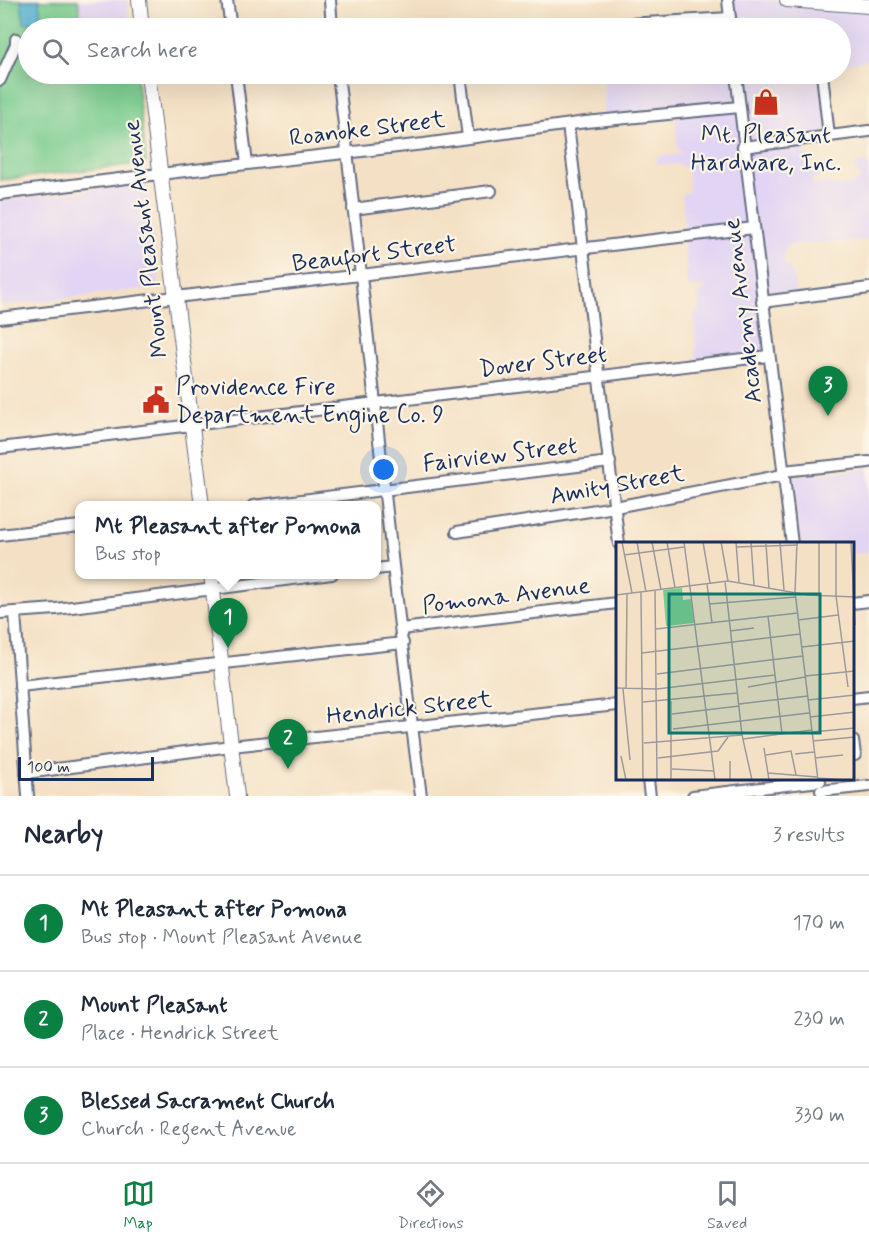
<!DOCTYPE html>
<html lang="en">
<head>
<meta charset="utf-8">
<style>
	body { margin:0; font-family:Mynerve,sans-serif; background:#f2f2f3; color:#1f2937 }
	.scale { position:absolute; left:18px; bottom:15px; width:136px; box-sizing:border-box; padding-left:6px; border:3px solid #1b2f5e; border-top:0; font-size:16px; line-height:21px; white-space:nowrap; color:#1b2f5e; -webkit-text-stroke:4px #fcf5e5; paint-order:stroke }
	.you { position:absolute; left:384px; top:470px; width:21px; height:21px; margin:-15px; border:4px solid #fff; border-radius:50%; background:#1a73e8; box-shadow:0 0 0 9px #1a73e833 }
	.badge { display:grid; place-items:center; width:39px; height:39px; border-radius:50%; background:#0b8043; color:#fff; font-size:20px; font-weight:700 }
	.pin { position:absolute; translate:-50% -50px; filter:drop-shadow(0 2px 3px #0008) }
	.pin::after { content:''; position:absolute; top:32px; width:21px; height:18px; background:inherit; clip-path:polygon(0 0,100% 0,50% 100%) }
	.popup { position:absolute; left:75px; top:501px; width:306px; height:78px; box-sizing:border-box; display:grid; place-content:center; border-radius:12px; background:#fff; filter:drop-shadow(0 2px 4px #0005); font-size:20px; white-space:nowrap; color:#747a83 }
	.popup b { font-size:22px; color:#1f2937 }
	.popup::after { content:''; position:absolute; left:50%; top:100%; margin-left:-12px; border:12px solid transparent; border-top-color:#fff }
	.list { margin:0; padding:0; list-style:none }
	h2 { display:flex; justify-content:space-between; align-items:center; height:78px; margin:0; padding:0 24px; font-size:26px }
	h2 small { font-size:20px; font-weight:400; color:#747a83 }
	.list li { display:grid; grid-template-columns:39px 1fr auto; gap:18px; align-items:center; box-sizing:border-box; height:96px; padding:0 24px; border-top:2px solid #e0e1e3 }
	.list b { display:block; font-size:22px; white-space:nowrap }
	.list p { margin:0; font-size:20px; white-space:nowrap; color:#747a83 }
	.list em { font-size:20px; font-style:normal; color:#747a83 }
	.icon { flex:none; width:33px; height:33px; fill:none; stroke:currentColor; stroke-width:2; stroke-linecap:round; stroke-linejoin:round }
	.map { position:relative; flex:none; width:869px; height:796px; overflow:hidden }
	.search { position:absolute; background:#fff; box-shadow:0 6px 24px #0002; left:18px; right:18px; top:18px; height:66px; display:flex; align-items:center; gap:15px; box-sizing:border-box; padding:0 21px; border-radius:33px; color:#747a83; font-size:22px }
	.sheet { height:366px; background:#fff }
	nav { display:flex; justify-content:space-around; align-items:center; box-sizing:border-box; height:84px; border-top:2px solid #e0e1e3; background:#fff; font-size:16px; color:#747a83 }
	nav a { display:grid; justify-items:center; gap:3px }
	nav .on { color:#0b8043 }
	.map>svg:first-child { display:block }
</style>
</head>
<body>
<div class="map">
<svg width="869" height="796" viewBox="0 0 869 796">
	<rect width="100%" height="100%" fill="#fcf5e5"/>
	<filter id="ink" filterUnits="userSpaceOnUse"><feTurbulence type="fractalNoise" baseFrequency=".0167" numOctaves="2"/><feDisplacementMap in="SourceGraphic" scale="12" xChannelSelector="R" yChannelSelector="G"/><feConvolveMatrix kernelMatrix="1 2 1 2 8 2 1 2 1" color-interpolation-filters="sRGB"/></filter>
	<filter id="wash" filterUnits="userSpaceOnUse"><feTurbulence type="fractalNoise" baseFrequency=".008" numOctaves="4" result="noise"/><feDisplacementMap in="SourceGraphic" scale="24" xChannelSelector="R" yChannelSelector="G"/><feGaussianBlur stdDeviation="1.35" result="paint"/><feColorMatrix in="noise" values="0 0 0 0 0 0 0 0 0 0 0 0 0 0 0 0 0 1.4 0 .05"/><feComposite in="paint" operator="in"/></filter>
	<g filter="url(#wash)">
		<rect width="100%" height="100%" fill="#f4e1c5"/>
		<g fill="#e1d4f4">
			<polygon points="78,0 127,0 130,26 82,28"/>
			<polygon points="728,0 869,0 869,60 841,65 840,28 607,28 724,18"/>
			<polygon points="610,74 822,74 829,135 805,140 807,169 820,170 819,178 812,179 813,185 827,182 834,186 852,185 861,179 859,173 854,171 855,164 869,163 869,240 786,245 783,261 792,271 797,295 765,300 769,354 696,362 694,315 698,313 699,295 706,288 689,286 687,283 682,194 689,192 688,170 680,165 655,164 656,159 663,155 682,155 677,148 675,113 603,118 604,77 611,76"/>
			<polygon points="147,183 159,287 0,306 0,201"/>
			<polygon points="869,468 869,552 853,554 852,544 800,544 792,477"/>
		</g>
		<polygon fill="#79cc8f" stroke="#4a7e76" stroke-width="1.5" points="0,0 78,0 82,28 28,28 28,74 136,74 146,163 0,180"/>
		<polygon fill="#55b0d3" stroke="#387098" stroke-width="1.5" points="21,0 39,0 41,22 24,23"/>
	</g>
	<g filter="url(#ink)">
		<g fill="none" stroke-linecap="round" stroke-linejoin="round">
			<defs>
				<g id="minor">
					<polyline points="227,0 231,28"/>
					<polyline points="330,0 332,28"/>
					<polyline points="728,0 731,28"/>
					<polyline points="559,28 730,18"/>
					<polyline points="236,74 247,164"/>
					<path d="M338 74C367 314 389 556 421 796"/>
					<polyline points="460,74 468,137"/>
					<polyline points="736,74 792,544"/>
					<polyline points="822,74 829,136"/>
					<polyline points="0,80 16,44 16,39"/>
					<polyline points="568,125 619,544"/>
					<polyline points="743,147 869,131"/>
					<polyline points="0,194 159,174 424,144 586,122 739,107"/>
					<polyline points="353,209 491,191"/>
					<polyline points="762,302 869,288"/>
					<polyline points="0,318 754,228"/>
					<polyline points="0,448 768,356"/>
					<polyline points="783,471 869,462"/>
					<polyline points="253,506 610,462"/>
					<polyline points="457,532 615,507 783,475"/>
					<polyline points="0,535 80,526"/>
					<polyline points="376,569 393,567"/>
					<polyline points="852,603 869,601"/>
					<polyline points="0,613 56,609 332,574"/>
					<polyline points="15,613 28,796"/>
					<polyline points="401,629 617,603"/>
					<polyline points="20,686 403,643"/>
					<polyline points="852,698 869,696"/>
					<polyline points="853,741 855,755"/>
					<polyline points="26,773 231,746 617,705"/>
					<polyline points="648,780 650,796"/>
					<polyline points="821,791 869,786"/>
					<polyline points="693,796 820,781"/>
				</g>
				<g id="major">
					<polyline points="139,0 142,28"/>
					<polyline points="787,0 869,6"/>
					<polyline points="148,74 202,506"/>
					<polyline points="211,574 237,796"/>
				</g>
			</defs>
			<use href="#minor" stroke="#676d82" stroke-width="14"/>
			<use href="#major" stroke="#676d82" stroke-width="16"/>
			<use href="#minor" stroke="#fff" stroke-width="10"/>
			<use href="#major" stroke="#fff" stroke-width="14"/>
		</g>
	</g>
	<defs>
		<symbol id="shop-bare" viewBox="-9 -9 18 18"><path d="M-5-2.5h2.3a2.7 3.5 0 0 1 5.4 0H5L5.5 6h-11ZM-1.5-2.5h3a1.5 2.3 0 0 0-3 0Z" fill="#c8321e" stroke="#fcf5e5" stroke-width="2.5" paint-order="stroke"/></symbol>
		<symbol id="civic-bare" viewBox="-9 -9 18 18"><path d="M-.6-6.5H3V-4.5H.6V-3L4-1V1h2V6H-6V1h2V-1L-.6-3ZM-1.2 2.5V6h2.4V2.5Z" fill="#c8321e" stroke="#fcf5e5" stroke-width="2.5" paint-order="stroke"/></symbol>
	</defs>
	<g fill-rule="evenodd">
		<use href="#shop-bare" x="747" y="83" width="38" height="38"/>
		<use href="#civic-bare" x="137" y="381" width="38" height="38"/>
	</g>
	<g text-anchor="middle" stroke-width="4.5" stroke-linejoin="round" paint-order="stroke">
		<g font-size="24" fill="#1b2f5e" stroke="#fcf5e5">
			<text transform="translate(367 128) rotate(-7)" y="8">Roanoke Street</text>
			<text transform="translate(145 239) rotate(-97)" y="8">Mount Pleasant Avenue</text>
			<text transform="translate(374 253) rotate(-7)" y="8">Beaufort Street</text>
			<text transform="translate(742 311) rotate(-97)" y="8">Academy Avenue</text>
			<text transform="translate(543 361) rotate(-7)" y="8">Dover Street</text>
			<text transform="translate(500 454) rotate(-7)" y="8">Fairview Street</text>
			<text transform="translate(617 484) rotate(-10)" y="8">Amity Street</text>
			<text transform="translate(506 595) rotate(-7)" y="8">Pomona Avenue</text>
			<text transform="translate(409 707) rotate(-6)" y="8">Hendrick Street</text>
		</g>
		<g font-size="24" fill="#1b2f5e" stroke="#fcf5e5">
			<text x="766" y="142">Mt. Pleasant<tspan x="766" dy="28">Hardware, Inc.</tspan></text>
			<text x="176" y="394" text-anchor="start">Providence Fire<tspan x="176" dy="28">Department Engine Co. 9</tspan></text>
		</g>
	</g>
	<g transform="translate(616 542)">
		<rect width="238" height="238" fill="#f4e1c5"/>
		<path d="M66 46 67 58 75 57 78 81 50 84 47 48Z" fill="#79cc8f"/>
		<path fill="none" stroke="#9d9a9c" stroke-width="1.5" d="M6 0 16 51M21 0 30 50M36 0 45 48M51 0 59 46M68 0 99 238M87 0 94 41M105 0 112 39M120 0 123 40M135 0 138 43M181 0 179 50 202 238M220 0V54L232 145M235 0 239 83M164 1 168 48M150 2 153 46M120 5 182 3M8 13 68 5M109 39 126 193 136 238M91 42 96 81M39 48 41 238M25 50 27 238M0 53 112 39 192 53 239 55M203 53V0M93 62 180 55M152 74 166 192M182 78 222 73M40 87 182 71M114 89 138 86M186 105 239 99M26 111 184 92M41 132 187 114M189 134 239 129M132 145 189 135M0 146 41 147 159 133M7 147 14 218M10 147 11 52M192 158 239 153M27 160 121 151M123 162 192 154M56 172 123 164M194 175 239 170M57 187 193 171M196 190 239 186M127 197 196 188M197 199 239 195M28 201 126 193M148 206 153 238M179 212 198 210M150 213 175 209 180 233M5 214 10 238M42 216 102 209 112 195M199 216 227 213M56 227 98 229M152 231 201 235M202 236 230 238M55 238V159M114 238V219"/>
		<path fill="#0f766e" fill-opacity="0.15" stroke="#0f766e" stroke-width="3" d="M53 52H204V191H53Z"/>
		<rect width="238" height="238" fill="none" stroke="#1b2f5e" stroke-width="3"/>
	</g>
</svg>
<div class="scale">100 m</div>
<div class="you"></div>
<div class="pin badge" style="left:228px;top:648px">1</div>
<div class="popup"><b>Mt Pleasant after Pomona</b>Bus stop</div>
<div class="pin badge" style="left:288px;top:769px">2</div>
<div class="pin badge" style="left:828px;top:416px">3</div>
<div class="search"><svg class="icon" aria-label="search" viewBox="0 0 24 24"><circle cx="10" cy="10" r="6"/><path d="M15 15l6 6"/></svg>Search here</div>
</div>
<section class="sheet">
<h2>Nearby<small>3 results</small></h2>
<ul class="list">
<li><span class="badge">1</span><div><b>Mt Pleasant after Pomona</b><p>Bus stop · Mount Pleasant Avenue</p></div><em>170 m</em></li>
<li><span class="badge">2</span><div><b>Mount Pleasant</b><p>Place · Hendrick Street</p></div><em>230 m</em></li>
<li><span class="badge">3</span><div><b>Blessed Sacrament Church</b><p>Church · Regent Avenue</p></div><em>330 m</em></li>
</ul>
</section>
<nav>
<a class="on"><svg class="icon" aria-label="map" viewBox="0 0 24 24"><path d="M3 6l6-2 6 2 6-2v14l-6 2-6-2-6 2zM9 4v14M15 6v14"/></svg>Map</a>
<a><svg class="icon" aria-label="directions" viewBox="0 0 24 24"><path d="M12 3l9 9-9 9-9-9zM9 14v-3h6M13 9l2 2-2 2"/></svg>Directions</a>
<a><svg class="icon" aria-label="saved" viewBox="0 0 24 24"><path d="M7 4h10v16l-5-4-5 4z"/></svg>Saved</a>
</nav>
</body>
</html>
